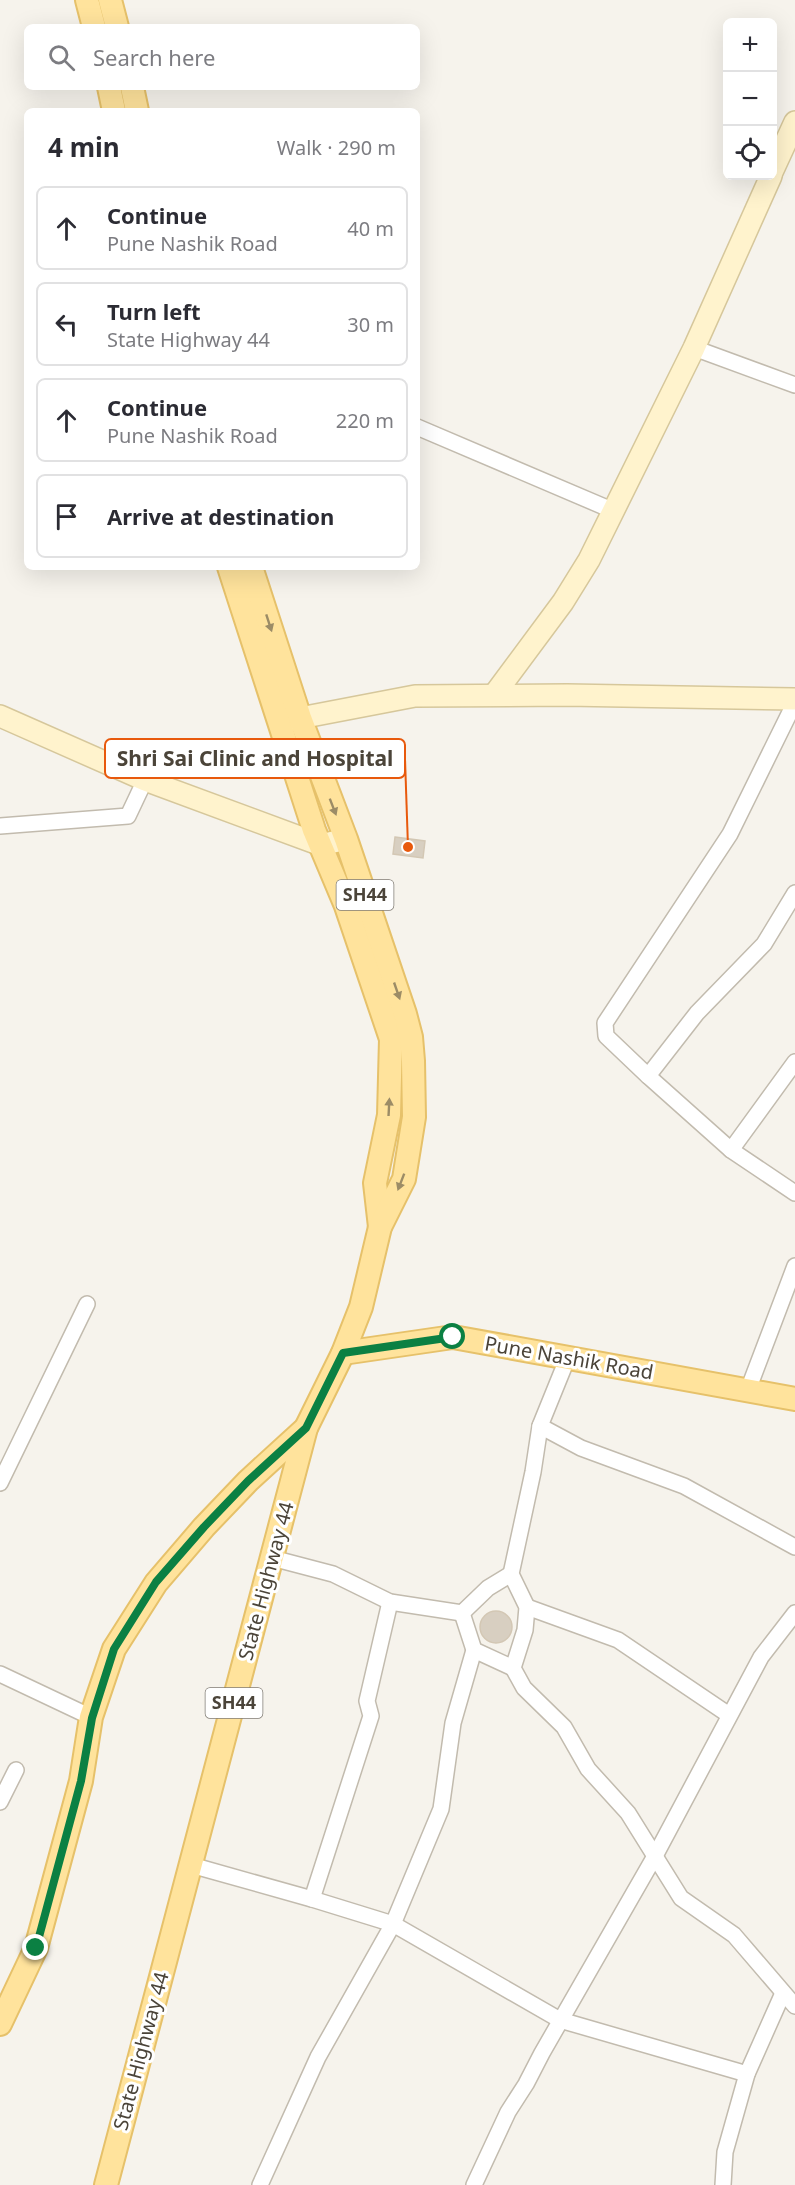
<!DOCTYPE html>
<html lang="en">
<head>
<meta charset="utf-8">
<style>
	body { margin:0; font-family:"Noto Sans",sans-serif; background:#f7f7f7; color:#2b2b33 }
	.controls { position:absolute; right:18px; top:18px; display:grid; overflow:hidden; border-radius:9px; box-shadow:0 6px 24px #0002 }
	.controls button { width:54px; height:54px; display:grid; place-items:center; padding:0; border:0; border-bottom:2px solid #e1e1e2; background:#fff; color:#2b2b33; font:30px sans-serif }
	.stop { position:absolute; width:18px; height:18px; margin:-14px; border:4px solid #0b8043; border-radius:50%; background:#fff }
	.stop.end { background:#0b8043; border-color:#fff; box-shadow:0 2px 6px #0008 }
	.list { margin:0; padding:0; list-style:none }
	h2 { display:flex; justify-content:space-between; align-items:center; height:78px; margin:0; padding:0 24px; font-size:26px }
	h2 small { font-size:20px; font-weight:400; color:#7c7c81 }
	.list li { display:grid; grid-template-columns:39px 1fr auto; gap:18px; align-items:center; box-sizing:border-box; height:84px; margin:0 12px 12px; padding:0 12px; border:2px solid #e1e1e2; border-radius:9px }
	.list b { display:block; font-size:22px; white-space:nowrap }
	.list p { margin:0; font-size:20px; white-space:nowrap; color:#7c7c81 }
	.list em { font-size:20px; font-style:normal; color:#7c7c81 }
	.icon { flex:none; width:33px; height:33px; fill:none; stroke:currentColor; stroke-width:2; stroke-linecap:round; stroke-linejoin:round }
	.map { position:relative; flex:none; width:795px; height:2185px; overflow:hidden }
	.search { position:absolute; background:#fff; box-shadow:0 6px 24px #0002; left:24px; top:24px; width:396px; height:66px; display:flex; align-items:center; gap:15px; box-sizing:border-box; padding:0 21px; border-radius:9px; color:#7c7c81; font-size:22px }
	.panel { position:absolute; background:#fff; box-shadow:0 6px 24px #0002; left:24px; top:108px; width:396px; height:462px; border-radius:9px }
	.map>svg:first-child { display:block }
</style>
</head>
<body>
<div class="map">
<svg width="795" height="2185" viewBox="0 0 795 2185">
	<rect width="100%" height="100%" fill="#f6f3ec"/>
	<g fill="#d8cfc1" stroke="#d3c7b4" stroke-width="1.5">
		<polygon points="395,837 425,841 423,858 393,854"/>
		<circle cx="496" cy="1627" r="16"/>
	</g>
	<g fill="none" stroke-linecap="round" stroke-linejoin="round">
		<defs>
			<g id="street">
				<polyline points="694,348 795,385"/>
				<polyline points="417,427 614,511"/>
				<polyline points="795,702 730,834 605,1023 606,1036 648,1076 731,1150 795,1193"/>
				<polyline points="0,826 128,816 145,780"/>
				<polyline points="648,1076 697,1013 764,944 795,893"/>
				<polyline points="731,1150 795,1062"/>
				<polyline points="568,1357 540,1426 581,1448 684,1486 795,1547"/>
				<polyline points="748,1390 795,1266"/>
				<polyline points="540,1426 533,1472 511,1574 527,1607 525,1630 513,1668 524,1688 564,1727 588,1769 628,1813 681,1898 734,1935 795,2006"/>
				<polyline points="0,1483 87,1304"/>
				<polyline points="272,1558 333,1574 390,1602 462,1613 488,1588 511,1574"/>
				<polyline points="527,1607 618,1640 729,1715"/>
				<polyline points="462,1613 474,1650 513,1668"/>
				<polyline points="0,1674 91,1717"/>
				<polyline points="0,1802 16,1770"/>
				<polyline points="191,1865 312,1899 393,1924 560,2020 747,2074"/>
				<polyline points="312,1899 371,1716 367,1701 390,1602"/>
				<polyline points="260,2185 318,2057 393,1924 441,1809 453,1723 474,1650"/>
				<polyline points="474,2185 508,2112 526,2084 542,2053 655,1856 761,1657 795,1613"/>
				<polyline points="723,2185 725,2152 747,2074 783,1993"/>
			</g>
			<g id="secondary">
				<polyline points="772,172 795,122"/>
				<polyline points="494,695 563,602 589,560 694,348 771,176"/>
				<polyline points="0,716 145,780 321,845 346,839"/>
				<polyline points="283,723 300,718 415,696 567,695 795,699"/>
			</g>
			<g id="primary">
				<polyline points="87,0 94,27"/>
				<polyline points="110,0 117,27"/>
				<polyline points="109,87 114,111"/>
				<polyline points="132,87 137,111"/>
				<polyline points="229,567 314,830 346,906 391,1039 389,1115 375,1183 380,1227"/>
				<polyline points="343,1353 453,1337 795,1399"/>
				<polyline points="0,2024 36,1948 81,1781 91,1717 114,1649 156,1583 204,1527 248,1481 306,1428"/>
				<polyline points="106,2185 306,1428 343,1353 361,1307 380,1227 404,1179 414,1117 413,1061 411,1037 405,1014 346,839 300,718 251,567"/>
			</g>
		</defs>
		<use href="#street" stroke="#c2bbae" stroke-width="18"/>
		<use href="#secondary" stroke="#d6c79b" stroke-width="24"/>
		<use href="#primary" stroke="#e6c16a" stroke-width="26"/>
		<use href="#street" stroke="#fff" stroke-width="15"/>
		<use href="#secondary" stroke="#fff3cd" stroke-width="21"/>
		<use href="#primary" stroke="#ffe39c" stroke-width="22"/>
	</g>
	<defs><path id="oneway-solid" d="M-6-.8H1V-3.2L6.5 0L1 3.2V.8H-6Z" transform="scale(1.5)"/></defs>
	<g fill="#9c8c66">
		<use href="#oneway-solid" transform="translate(269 623) rotate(72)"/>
		<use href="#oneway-solid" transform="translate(333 807) rotate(69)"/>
		<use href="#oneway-solid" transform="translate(397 991) rotate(71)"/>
		<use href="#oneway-solid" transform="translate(389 1107) rotate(-87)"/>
		<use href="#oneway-solid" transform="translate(401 1182) rotate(111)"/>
	</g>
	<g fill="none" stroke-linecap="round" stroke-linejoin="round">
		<polyline stroke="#0b8043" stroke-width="8" points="36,1948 81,1781 92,1718 114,1649 156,1582 204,1527 248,1481 306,1428 343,1353 453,1337"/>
	</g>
	<g text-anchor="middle" stroke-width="6" stroke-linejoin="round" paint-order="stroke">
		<g fill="#fff" stroke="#817c74" stroke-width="1.5">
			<rect x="336.5" y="880" width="57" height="30" rx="4.5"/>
			<rect x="205.5" y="1688" width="57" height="30" rx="4.5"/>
		</g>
		<g font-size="18" font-weight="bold" fill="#4b4439">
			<text x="365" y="901">SH44</text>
			<text x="234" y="1709">SH44</text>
		</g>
		<g font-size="20" fill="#4b4439" stroke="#fff">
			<text transform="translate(569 1358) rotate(10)" y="7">Pune Nashik Road</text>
			<text transform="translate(266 1581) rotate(-75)" y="7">State Highway 44</text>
			<text transform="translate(141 2051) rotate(-75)" y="7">State Highway 44</text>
		</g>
	</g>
	<path fill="none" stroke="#e8590c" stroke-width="2" d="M408 847L405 759"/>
	<circle fill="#e8590c" stroke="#fff" stroke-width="2" cx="408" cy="847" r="6"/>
	<rect fill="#fff" stroke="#e8590c" stroke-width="2" x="105" y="739" width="300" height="39" rx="6"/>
	<g font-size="21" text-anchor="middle" font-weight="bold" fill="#4b4439">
		<text x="255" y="766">Shri Sai Clinic and Hospital</text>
	</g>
</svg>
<div class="controls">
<button>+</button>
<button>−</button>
<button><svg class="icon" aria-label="locate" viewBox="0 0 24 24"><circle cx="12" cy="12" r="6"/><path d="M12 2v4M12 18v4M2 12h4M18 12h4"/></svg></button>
</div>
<div class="stop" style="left:453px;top:1337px"></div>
<div class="stop end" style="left:36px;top:1948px"></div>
<div class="search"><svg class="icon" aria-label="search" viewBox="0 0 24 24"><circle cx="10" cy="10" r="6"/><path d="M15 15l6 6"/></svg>Search here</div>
<section class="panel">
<h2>4 min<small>Walk · 290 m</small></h2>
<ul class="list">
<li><svg class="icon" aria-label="ahead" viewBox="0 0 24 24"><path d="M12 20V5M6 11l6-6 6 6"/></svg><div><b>Continue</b><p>Pune Nashik Road</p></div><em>40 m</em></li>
<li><svg class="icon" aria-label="left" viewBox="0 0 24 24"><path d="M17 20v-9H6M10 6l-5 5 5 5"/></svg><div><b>Turn left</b><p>State Highway 44</p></div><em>30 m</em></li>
<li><svg class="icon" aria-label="ahead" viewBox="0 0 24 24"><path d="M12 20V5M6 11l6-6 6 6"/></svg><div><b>Continue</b><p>Pune Nashik Road</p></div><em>220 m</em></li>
<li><svg class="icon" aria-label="arrive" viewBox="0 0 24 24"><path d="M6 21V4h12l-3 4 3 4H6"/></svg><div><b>Arrive at destination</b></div></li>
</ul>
</section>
</div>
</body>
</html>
